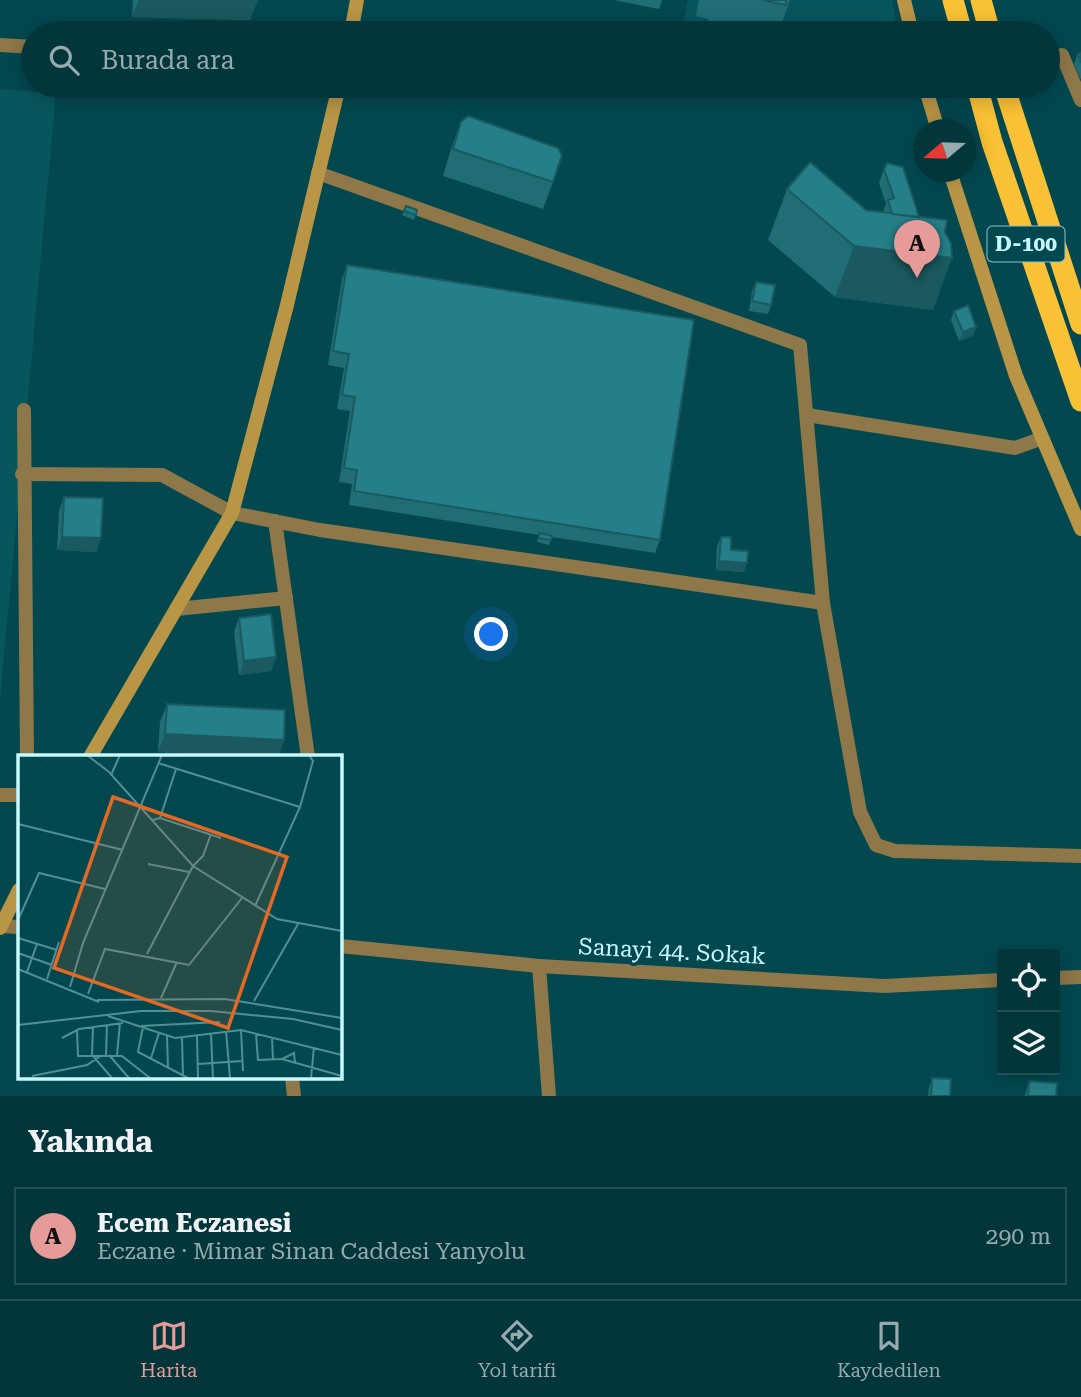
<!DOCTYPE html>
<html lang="tr">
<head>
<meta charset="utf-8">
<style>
	body { margin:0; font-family:"Roboto Serif",serif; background:#104146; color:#f1f3f6 }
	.controls { position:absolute; right:21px; bottom:21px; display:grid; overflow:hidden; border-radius:0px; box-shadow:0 4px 18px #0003 }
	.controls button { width:63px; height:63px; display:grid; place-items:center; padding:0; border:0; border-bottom:2px solid #235055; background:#02363b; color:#f1f3f6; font:35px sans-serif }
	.compass { position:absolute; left:913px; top:119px; width:63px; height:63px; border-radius:50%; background:#02363b; box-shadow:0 4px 18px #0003; rotate:251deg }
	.you { position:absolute; left:492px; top:635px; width:24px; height:24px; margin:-18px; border:5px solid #fff; border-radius:50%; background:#1a73e8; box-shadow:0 0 0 10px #1a73e833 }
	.badge { display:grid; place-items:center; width:46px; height:46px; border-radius:50%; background:#e69b98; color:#111; font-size:23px; font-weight:700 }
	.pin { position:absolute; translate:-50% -58px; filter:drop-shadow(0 2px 4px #0008) }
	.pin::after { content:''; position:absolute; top:37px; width:24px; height:21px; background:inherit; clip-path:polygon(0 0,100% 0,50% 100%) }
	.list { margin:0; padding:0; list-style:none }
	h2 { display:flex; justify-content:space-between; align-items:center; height:91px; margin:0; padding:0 28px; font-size:30px }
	h2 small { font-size:23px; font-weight:400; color:#96abaf }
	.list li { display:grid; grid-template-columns:46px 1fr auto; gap:21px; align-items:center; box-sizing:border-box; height:98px; margin:0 14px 14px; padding:0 14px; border:2px solid #235055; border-radius:0px }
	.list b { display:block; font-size:26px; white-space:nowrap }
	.list p { margin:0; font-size:23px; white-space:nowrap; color:#96abaf }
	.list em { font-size:23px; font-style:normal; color:#96abaf }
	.icon { flex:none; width:38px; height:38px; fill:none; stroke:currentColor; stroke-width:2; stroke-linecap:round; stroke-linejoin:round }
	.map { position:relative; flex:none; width:1081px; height:1096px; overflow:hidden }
	.search { position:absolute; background:#02363b; box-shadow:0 4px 18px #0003; left:21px; right:21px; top:21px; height:77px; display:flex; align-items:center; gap:18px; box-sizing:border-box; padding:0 24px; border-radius:38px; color:#96abaf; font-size:26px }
	.sheet { height:203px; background:#02363b }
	nav { display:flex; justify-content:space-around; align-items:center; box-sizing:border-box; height:98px; border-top:2px solid #235055; background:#02363b; font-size:19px; color:#96abaf }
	nav a { display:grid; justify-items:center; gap:4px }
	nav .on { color:#e69b98 }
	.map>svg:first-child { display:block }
</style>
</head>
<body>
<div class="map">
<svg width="1081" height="1096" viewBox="0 0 1081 1096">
	<rect width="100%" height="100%" fill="#03484f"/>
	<g fill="#08565d">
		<polygon points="688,0 892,0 898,33 735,33 683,23"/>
		<polygon points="0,89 56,93 0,699"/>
	</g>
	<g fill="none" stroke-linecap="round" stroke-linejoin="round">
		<g stroke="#8e7748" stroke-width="14">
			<polyline points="0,45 33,47"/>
			<polyline points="1062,55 1081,100"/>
			<polyline points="318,173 800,345 823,603 860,812 876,845 895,851 1081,856"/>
			<polyline points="24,410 27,757"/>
			<polyline points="807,415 1015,448 1040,439"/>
			<polyline points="22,474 162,475 232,513 320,530 823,603"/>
			<polyline points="275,521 308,757"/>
			<polyline points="176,609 286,598"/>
			<polyline points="0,795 19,795"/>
			<polyline points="0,926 19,927"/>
			<polyline points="340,946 539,966 884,986 1002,980"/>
			<polyline points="539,966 549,1096"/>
			<polyline points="1055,978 1081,977"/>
			<polyline points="292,1077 294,1096"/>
		</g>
		<g stroke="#b99546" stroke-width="14">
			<polyline points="904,0 912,33"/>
			<polyline points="351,33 357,0"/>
			<polyline points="925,86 938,130"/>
			<polyline points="950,172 1016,376 1081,529"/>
			<polyline points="90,757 232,513 287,305 339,86"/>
			<polyline points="0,928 19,890"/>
		</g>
		<g stroke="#f9c135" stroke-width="21">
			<polyline points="953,0 962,33"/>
			<polyline points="981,0 990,33"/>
			<polyline points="977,86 992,142 1081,401"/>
			<polyline points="1004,86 1081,324"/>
		</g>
	</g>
	<g fill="#206d75">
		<polygon points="133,0 257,0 250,20 132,17"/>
		<polygon points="614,0 662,0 659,9"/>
		<polygon points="699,0 790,0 781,26 778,25 776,32 722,21 720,25 708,23 709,19 696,16"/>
		<polygon points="1081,53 1081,80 1074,64 1078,54"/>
		<polygon points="461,122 553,182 543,209 443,176 451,149"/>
		<polygon points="884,169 933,310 835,297 768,240 787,189 866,210 883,212 886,204 879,183"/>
		<polygon points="406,206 417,210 414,220 402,215"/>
		<polygon points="347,265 660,540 655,553 552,537 549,545 537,542 539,535 349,505 352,484 339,482 350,411 337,409 344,368 328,365 342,279"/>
		<polygon points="756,282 771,305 768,314 749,311 752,291"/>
		<polygon points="954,311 976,327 973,336 959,341 951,320"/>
		<polygon points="64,497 101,538 96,552 57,550 59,511"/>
		<polygon points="721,537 731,550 744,572 716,570 717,546"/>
		<polygon points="239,618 276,657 271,671 239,675 234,632"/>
		<polygon points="167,704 284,740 278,757 239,757 158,752 160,722"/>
		<polygon points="932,1078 950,1096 928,1096 929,1087"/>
		<polygon points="1029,1081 1056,1096 1025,1096 1026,1091"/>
	</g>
	<g fill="#1a595f">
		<polygon points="139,0 187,0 257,2 250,20 132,17"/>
		<polygon points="854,246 952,258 933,310 835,297"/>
		<polygon points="976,327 973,336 959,341 963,332"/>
		<polygon points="62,537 101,538 96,552 57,550"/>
		<polygon points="719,561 747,563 744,572 716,570"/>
		<polygon points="276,657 271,671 239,675 244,661"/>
		<polygon points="165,734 284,740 278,757 239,757 158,752"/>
	</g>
	<g fill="#257f88" stroke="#1a595f" stroke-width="2">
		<polygon points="187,0 257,0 257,2"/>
		<polygon points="762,0 786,0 786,5"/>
		<polygon points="1081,53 1081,63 1078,54"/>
		<polygon points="468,116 558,148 562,155 553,182 453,149 461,122"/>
		<polygon points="810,162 866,210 947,220 945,232 951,243 952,258 854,246 787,189"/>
		<polygon points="887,163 903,167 919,217 892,214 888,200 894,198 884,169"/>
		<polygon points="406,206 417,210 416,215 404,211"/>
		<polygon points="347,265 694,320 660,540 354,491 357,470 344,468 355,397 342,395 349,354 333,351"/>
		<polygon points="756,282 775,285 771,305 752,301"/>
		<polygon points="968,305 976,327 963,332 954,311"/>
		<polygon points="64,497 103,498 101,538 62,537"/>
		<polygon points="539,533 552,536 551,540 539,538"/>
		<polygon points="721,537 731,537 731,550 748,551 747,563 719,561"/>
		<polygon points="271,614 276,657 244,661 239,618"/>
		<polygon points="167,704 285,710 284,740 165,734"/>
		<polygon points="932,1078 951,1079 950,1096 931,1096"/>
		<polygon points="1029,1081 1057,1083 1056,1096 1028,1096"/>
	</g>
	<g text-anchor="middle" stroke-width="7" stroke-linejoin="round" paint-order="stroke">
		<rect fill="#03484f" stroke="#8cc3ca" stroke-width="2" x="987.5" y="226.5" width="77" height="35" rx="5"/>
		<g font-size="21" font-weight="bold" fill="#c6f8fe">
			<text x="1026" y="251">D-100</text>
		</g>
		<g font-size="23" fill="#c6f8fe" stroke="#03484f">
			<text transform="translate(672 951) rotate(3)" y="8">Sanayi 44. Sokak</text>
		</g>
	</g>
	<g transform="translate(18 755)">
		<rect width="324" height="324" fill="#03484f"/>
		<path fill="none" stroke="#518e95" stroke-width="2" d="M69 0 91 17 175 111 259 164 324 176M140 8 282 52M93 20 102 0M142 63 158 14M135 65 142 63 203 83M0 69 105 95M130 109 171 117M237 151 282 52 295 6 291 0M0 165 21 118 87 134M0 183 39 195M0 198 34 210M129 199 175 111 185 101 193 79M0 214 81 247M9 217 19 189M29 224 41 187M52 232 65 188 144 0M70 239 87 194 171 210 224 143M143 243 159 207M79 245 207 244 324 263M236 246 280 169M90 261 157 283 223 275 324 300M0 270 123 256H193L275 264 324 275M123 271 202 267M75 272 74 300 94 323M125 272 120 297 170 323M59 275 60 301H104L132 323M223 275 225 316M208 276 212 323M193 279 195 323M238 279 240 305 264 304 324 321M149 281 150 312M179 281 180 323M254 282 255 305M44 283 61 274 105 268M164 283 165 322M88 300 89 270M91 300 111 323M99 300 102 268M133 303 141 278M264 304 276 298 277 308M180 309 224 306M14 321 69 310 84 300M293 323 296 292"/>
		<path fill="#e56924" fill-opacity="0.15" stroke="#e56924" stroke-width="3.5" d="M95 42 269 102 210 273 36 213Z"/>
		<rect width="324" height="324" fill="none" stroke="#c6f8fe" stroke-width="3.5"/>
	</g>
</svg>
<div class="controls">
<button><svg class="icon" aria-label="locate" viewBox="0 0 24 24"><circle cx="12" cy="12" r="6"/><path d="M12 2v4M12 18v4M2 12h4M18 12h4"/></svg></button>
<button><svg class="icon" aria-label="layers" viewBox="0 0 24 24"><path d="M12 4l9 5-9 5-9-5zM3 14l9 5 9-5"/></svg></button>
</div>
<svg class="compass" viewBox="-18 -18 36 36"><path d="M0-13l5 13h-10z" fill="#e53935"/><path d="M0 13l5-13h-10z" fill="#96abaf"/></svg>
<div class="you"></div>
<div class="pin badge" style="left:917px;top:278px">A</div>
<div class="search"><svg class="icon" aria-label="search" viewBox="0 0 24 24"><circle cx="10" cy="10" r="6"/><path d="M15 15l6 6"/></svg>Burada ara</div>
</div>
<section class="sheet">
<h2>Yakında<small></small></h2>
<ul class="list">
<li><span class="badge">A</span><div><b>Ecem Eczanesi</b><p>Eczane · Mimar Sinan Caddesi Yanyolu</p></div><em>290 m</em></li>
</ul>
</section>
<nav>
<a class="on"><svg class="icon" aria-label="map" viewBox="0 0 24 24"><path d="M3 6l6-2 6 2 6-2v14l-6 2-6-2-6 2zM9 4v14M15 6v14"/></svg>Harita</a>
<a><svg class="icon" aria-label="directions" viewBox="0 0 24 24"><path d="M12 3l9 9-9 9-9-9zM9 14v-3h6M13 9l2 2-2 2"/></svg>Yol tarifi</a>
<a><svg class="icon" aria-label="saved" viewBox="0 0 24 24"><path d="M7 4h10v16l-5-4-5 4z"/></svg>Kaydedilen</a>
</nav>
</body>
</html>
